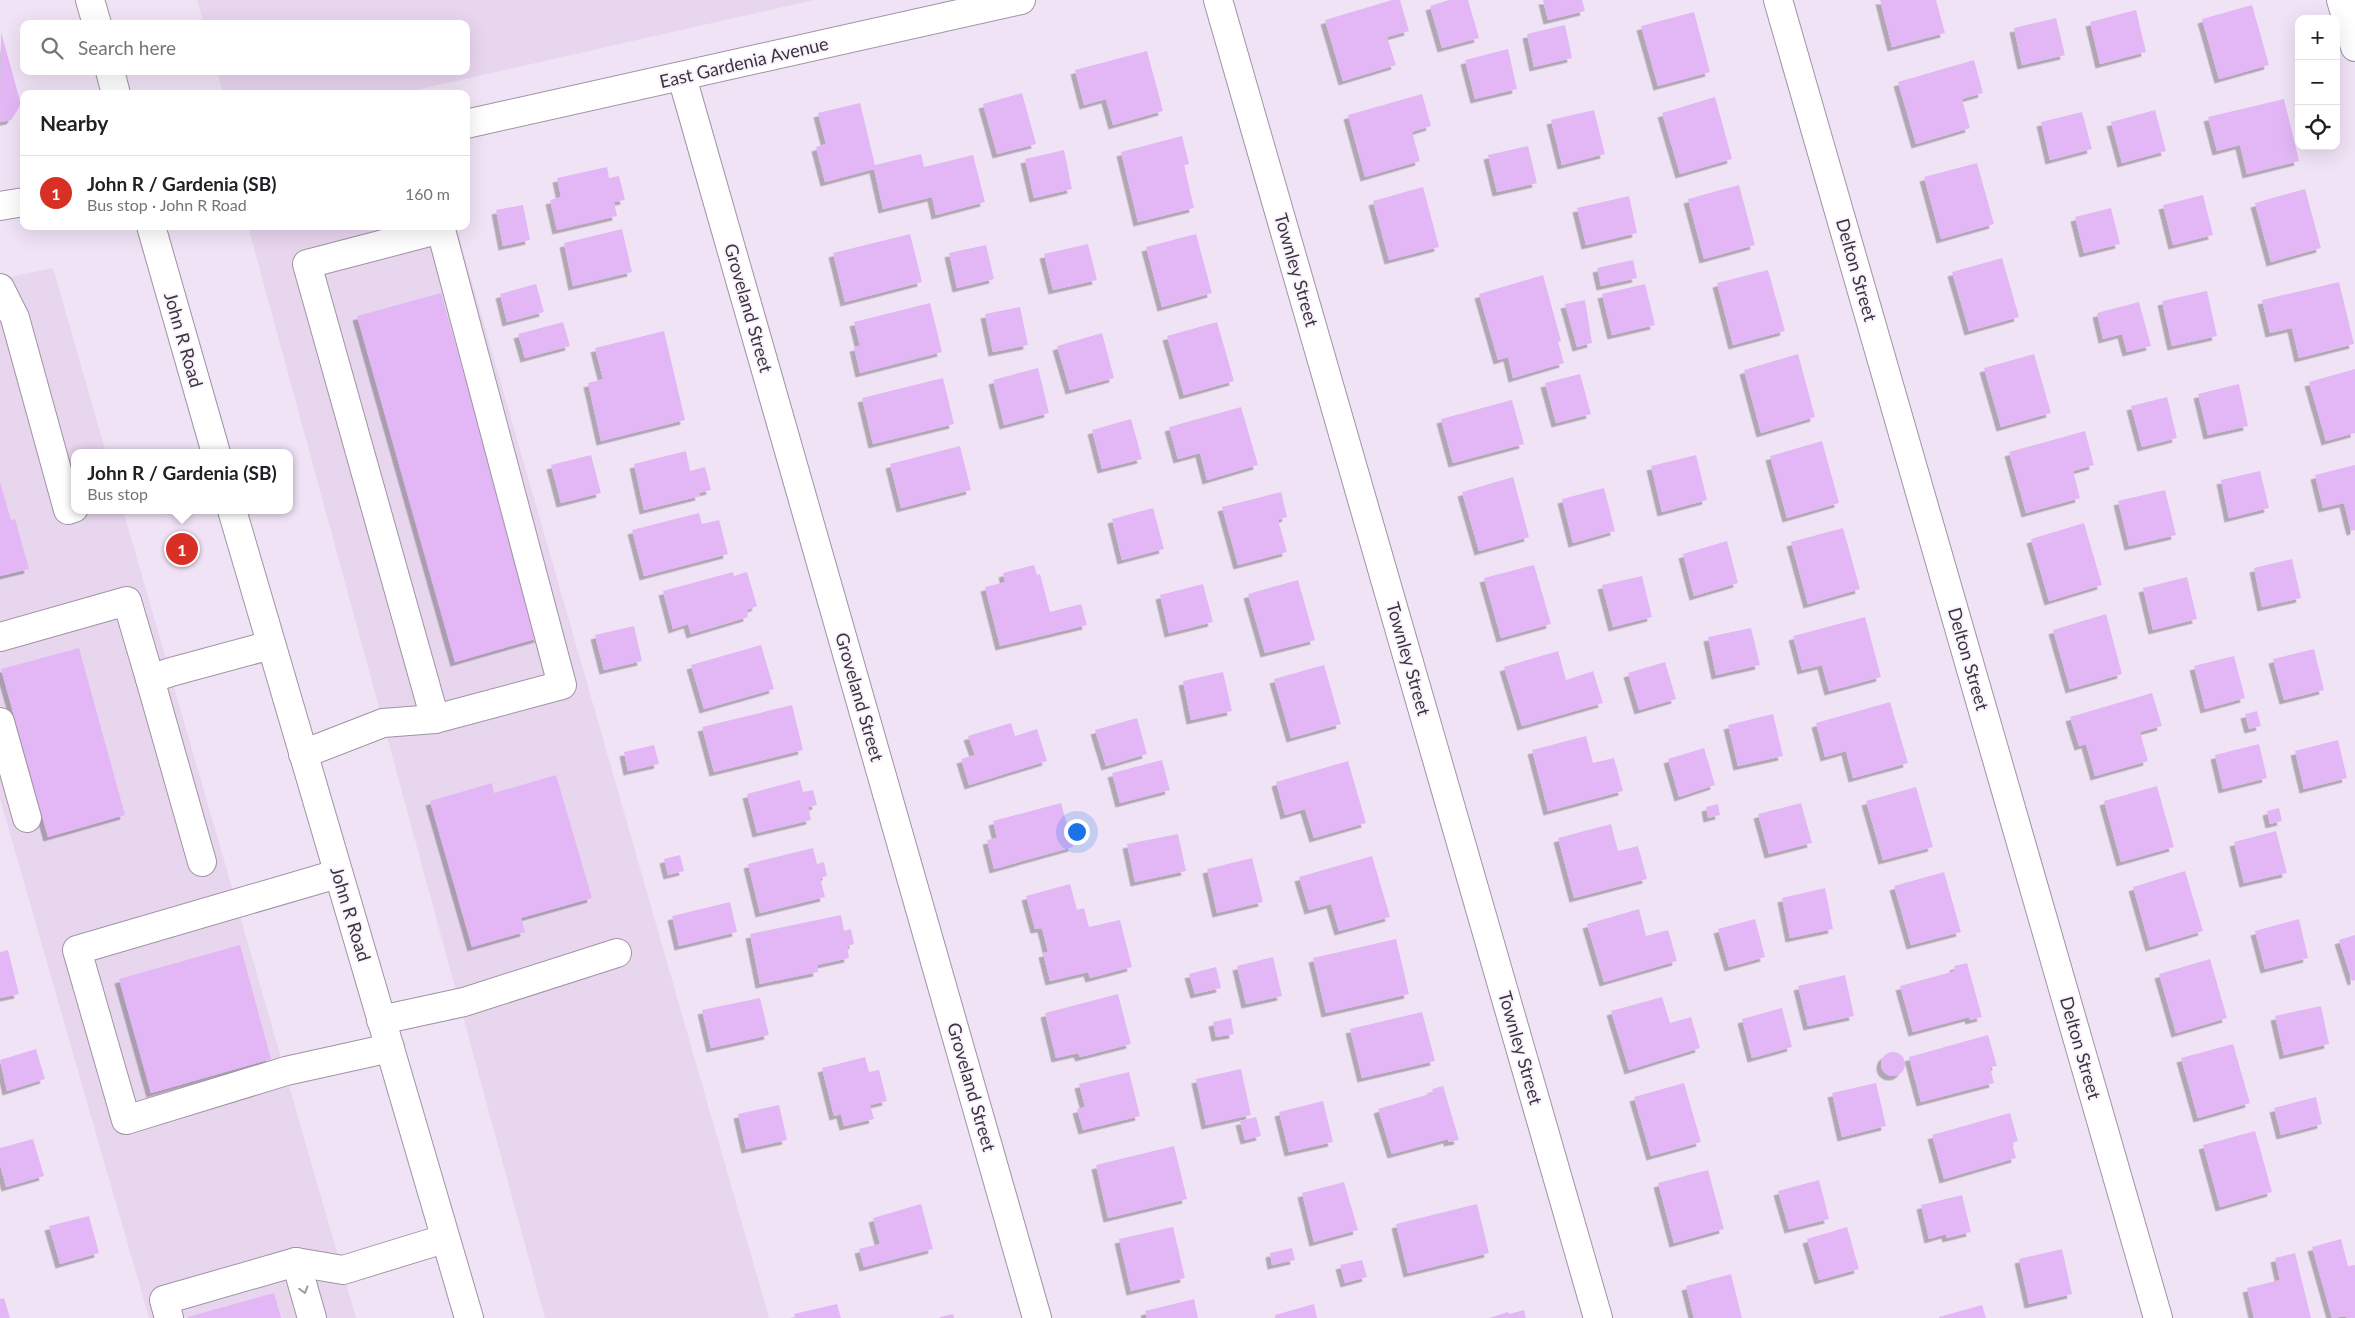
<!DOCTYPE html>
<html lang="en">
<head>
<meta charset="utf-8">
<style>
	body { margin:0; font-family:Lato,sans-serif; background:#f6f6f6; color:#202124 }
	.controls { position:absolute; right:15px; top:15px; display:grid; overflow:hidden; border-radius:10px; box-shadow:0 5px 20px #0002 }
	.controls button { width:45px; height:45px; display:grid; place-items:center; padding:0; border:0; border-bottom:1px solid #e0e0e0; background:#fff; color:#202124; font:25px sans-serif }
	.you { position:absolute; left:1076px; top:831px; width:18px; height:18px; margin:-12px; border:4px solid #fff; border-radius:50%; background:#1a73e8; box-shadow:0 0 0 8px #1a73e833 }
	.badge { display:grid; place-items:center; width:32px; height:32px; border-radius:50%; background:#d93025; color:#fff; font-size:16px; font-weight:700 }
	.pin { position:absolute; translate:-50% -50%; border:2px solid #fff; box-shadow:0 1px 5px #0006 }
	.popup { position:absolute; left:71px; top:449px; width:222px; height:65px; box-sizing:border-box; display:grid; place-content:center; border-radius:10px; background:#fff; filter:drop-shadow(0 1px 4px #0005); font-size:16px; white-space:nowrap; color:#757577 }
	.popup b { font-size:19px; color:#202124 }
	.popup::after { content:''; position:absolute; left:50%; top:100%; margin-left:-10px; border:10px solid transparent; border-top-color:#fff }
	.list { margin:0; padding:0; list-style:none }
	h2 { display:flex; justify-content:space-between; align-items:center; height:65px; margin:0; padding:0 20px; font-size:21px }
	h2 small { font-size:16px; font-weight:400; color:#757577 }
	.list li { display:grid; grid-template-columns:32px 1fr auto; gap:15px; align-items:center; box-sizing:border-box; height:75px; padding:0 20px; border-top:1px solid #e0e0e0 }
	.list b { display:block; font-size:19px; white-space:nowrap }
	.list p { margin:0; font-size:16px; white-space:nowrap; color:#757577 }
	.list em { font-size:16px; font-style:normal; color:#757577 }
	.icon { flex:none; width:28px; height:28px; fill:none; stroke:currentColor; stroke-width:2; stroke-linecap:round; stroke-linejoin:round }
	.map { position:relative; flex:none; width:2355px; height:1318px; overflow:hidden }
	.search { position:absolute; background:#fff; box-shadow:0 5px 20px #0002; left:20px; top:20px; width:450px; height:55px; display:flex; align-items:center; gap:12px; box-sizing:border-box; padding:0 18px; border-radius:10px; color:#757577; font-size:19px }
	.panel { position:absolute; background:#fff; box-shadow:0 5px 20px #0002; left:20px; top:90px; width:450px; height:140px; border-radius:10px }
	.map>svg:first-child { display:block }
</style>
</head>
<body>
<div class="map">
<svg width="2355" height="1318" viewBox="0 0 2355 1318">
	<defs>
		<filter id="shadow"><feDropShadow dx="-4.5" dy="4.5" stdDeviation="0" flood-color="#0004"/></filter>
	</defs>
	<rect width="100%" height="100%" fill="#f0e3f6"/>
	<g fill="#e8d6ef">
		<polygon points="197,0 814,0 399,94 223,94 217,71 466,71 466,24 204,24"/>
		<polygon points="248,226 456,226 769,1318 545,1318"/>
		<polygon points="53,268 106,453 74,453 74,510 123,510 356,1318 149,1318 0,799 0,279"/>
	</g>
	<g fill="#e3b7f6" filter="url(#shadow)">
		<polygon points="1392,0 1400,0 1409,31 1387,37 1396,65 1343,81 1325,20"/>
		<polygon points="1449,0 1468,0 1479,38 1442,48 1430,6"/>
		<polygon points="1543,0 1582,0 1585,11 1548,20"/>
		<polygon points="1880,0 1936,0 1945,33 1892,47"/>
		<polygon points="2252,5 2269,65 2219,79 2202,19"/>
		<polygon points="2136,10 2146,52 2100,64 2090,22"/>
		<polygon points="1694,12 1710,72 1658,86 1641,26"/>
		<polygon points="2056,18 2065,55 2022,65 2014,28"/>
		<polygon points="1565,25 1572,58 1534,67 1527,34"/>
		<polygon points="1,32 21,104 11,120 0,122"/>
		<polygon points="1508,49 1517,89 1475,99 1465,60"/>
		<polygon points="1147,51 1163,111 1113,125 1106,99 1084,105 1075,70"/>
		<polygon points="1974,60 1983,93 1962,99 1970,128 1916,144 1898,82"/>
		<polygon points="1022,93 1036,144 997,154 983,104"/>
		<polygon points="1422,94 1431,126 1412,132 1420,161 1365,177 1348,115"/>
		<polygon points="1715,97 1732,159 1680,174 1662,113"/>
		<polygon points="2284,99 2299,161 2247,174 2240,145 2217,151 2208,117"/>
		<polygon points="860,103 875,165 921,154 924,167 973,155 985,202 936,215 932,197 883,209 874,169 825,182 816,147 826,144 818,113"/>
		<polygon points="1594,110 1605,154 1562,165 1551,120"/>
		<polygon points="2155,110 2166,151 2122,163 2111,122"/>
		<polygon points="2082,112 2092,149 2050,160 2041,122"/>
		<polygon points="1182,136 1189,164 1184,165 1194,208 1138,222 1121,152"/>
		<polygon points="1528,146 1537,183 1497,192 1488,155"/>
		<polygon points="1064,150 1072,189 1034,198 1025,159"/>
		<polygon points="1977,163 1994,224 1941,239 1924,177"/>
		<polygon points="607,167 609,178 619,176 625,200 614,202 617,216 557,230 550,200 561,197 557,178"/>
		<polygon points="1739,185 1755,245 1704,259 1688,199"/>
		<polygon points="1423,187 1439,247 1389,260 1373,201"/>
		<polygon points="2305,189 2321,248 2271,262 2255,203"/>
		<polygon points="2203,195 2213,235 2173,245 2163,205"/>
		<polygon points="1629,196 1637,233 1586,245 1577,208"/>
		<polygon points="523,205 530,240 503,246 496,210"/>
		<polygon points="2111,208 2120,244 2084,253 2075,217"/>
		<polygon points="622,229 632,272 573,286 564,243"/>
		<polygon points="910,234 922,282 845,302 833,253"/>
		<polygon points="1196,234 1212,293 1162,307 1146,247"/>
		<polygon points="1088,244 1097,280 1053,290 1044,254"/>
		<polygon points="986,245 994,279 957,288 949,253"/>
		<polygon points="2002,258 2019,317 1969,331 1952,272"/>
		<polygon points="1633,260 1637,278 1601,286 1597,268"/>
		<polygon points="1768,270 1785,331 1733,345 1717,283"/>
		<polygon points="1543,275 1561,341 1558,342 1564,363 1513,378 1508,357 1498,360 1479,294"/>
		<polygon points="2339,282 2354,344 2299,358 2292,328 2270,333 2262,300"/>
		<polygon points="536,284 544,312 507,322 500,294"/>
		<polygon points="1645,284 1655,325 1612,335 1602,294"/>
		<polygon points="2207,291 2217,336 2172,346 2162,301"/>
		<polygon points="441,293 539,638 455,662 357,316"/>
		<polygon points="1585,300 1592,343 1577,347 1565,304"/>
		<polygon points="2139,302 2151,346 2127,352 2122,334 2103,339 2097,313"/>
		<polygon points="930,303 942,352 860,373 854,347 860,346 854,322"/>
		<polygon points="1020,307 1028,345 993,352 985,314"/>
		<polygon points="563,322 570,346 525,358 518,334"/>
		<polygon points="1217,322 1234,381 1184,395 1167,336"/>
		<polygon points="664,331 685,420 601,441 588,383 603,379 595,348"/>
		<polygon points="1102,333 1114,378 1070,390 1057,346"/>
		<polygon points="1798,354 1815,417 1761,433 1744,370"/>
		<polygon points="2034,354 2051,413 2001,427 1984,368"/>
		<polygon points="1038,368 1049,413 1004,425 993,380"/>
		<polygon points="2355,369 2355,433 2326,441 2309,382"/>
		<polygon points="1580,374 1591,414 1556,423 1545,383"/>
		<polygon points="943,378 954,424 873,444 862,398"/>
		<polygon points="2239,384 2248,426 2208,435 2198,394"/>
		<polygon points="2167,397 2177,438 2142,447 2131,406"/>
		<polygon points="1512,400 1524,444 1453,463 1441,419"/>
		<polygon points="1241,407 1258,465 1207,480 1200,453 1178,459 1169,427"/>
		<polygon points="1131,419 1142,459 1102,469 1092,430"/>
		<polygon points="2085,431 2094,465 2073,471 2080,498 2026,513 2009,452"/>
		<polygon points="1822,441 1839,503 1787,518 1770,456"/>
		<polygon points="960,446 971,490 901,508 890,464"/>
		<polygon points="686,451 690,471 705,467 711,490 699,493 700,496 644,510 634,464"/>
		<polygon points="591,455 601,493 561,503 551,465"/>
		<polygon points="1696,455 1707,500 1662,512 1651,466"/>
		<polygon points="2355,465 2355,530 2351,531 2344,503 2323,508 2315,475"/>
		<polygon points="2260,471 2269,508 2229,518 2221,480"/>
		<polygon points="1513,477 1529,537 1479,551 1462,492"/>
		<polygon points="0,482 11,520 15,519 29,569 0,576"/>
		<polygon points="1604,488 1615,531 1573,543 1562,499"/>
		<polygon points="2165,490 2176,535 2129,546 2118,501"/>
		<polygon points="1281,492 1287,517 1278,520 1287,552 1238,565 1222,507"/>
		<polygon points="1153,508 1164,549 1122,560 1112,519"/>
		<polygon points="699,513 702,524 719,520 728,554 644,576 632,530"/>
		<polygon points="2084,523 2102,585 2049,601 2031,539"/>
		<polygon points="1843,528 1860,589 1808,604 1791,542"/>
		<polygon points="1727,541 1738,583 1694,596 1683,554"/>
		<polygon points="2292,559 2301,598 2262,607 2254,568"/>
		<polygon points="1034,565 1037,575 1040,574 1050,612 1081,604 1087,625 1000,646 985,587 1005,582 1003,573"/>
		<polygon points="1534,565 1551,624 1501,638 1484,578"/>
		<polygon points="733,572 734,576 747,572 757,606 747,610 748,617 691,634 688,624 673,629 663,591"/>
		<polygon points="1642,576 1652,617 1613,627 1602,585"/>
		<polygon points="2187,577 2197,619 2153,630 2143,588"/>
		<polygon points="1298,580 1315,640 1265,653 1248,594"/>
		<polygon points="1203,584 1213,622 1169,633 1160,595"/>
		<polygon points="2106,614 2122,674 2070,689 2053,630"/>
		<polygon points="1865,617 1881,677 1829,691 1822,665 1802,670 1793,636"/>
		<polygon points="634,626 642,661 604,670 595,635"/>
		<polygon points="1751,628 1760,665 1716,675 1708,637"/>
		<polygon points="761,645 774,689 704,709 691,665"/>
		<polygon points="79,648 125,815 48,837 1,669"/>
		<polygon points="2314,649 2324,690 2284,700 2273,659"/>
		<polygon points="1558,651 1566,680 1593,671 1603,703 1522,726 1504,667"/>
		<polygon points="2234,656 2245,698 2205,709 2194,666"/>
		<polygon points="1665,662 1676,699 1639,710 1628,673"/>
		<polygon points="1324,665 1341,724 1291,738 1274,679"/>
		<polygon points="1223,672 1232,711 1191,720 1183,681"/>
		<polygon points="2152,693 2162,726 2140,732 2148,761 2095,776 2086,744 2079,746 2070,717"/>
		<polygon points="1890,702 1908,763 1853,778 1846,751 1825,757 1816,723"/>
		<polygon points="792,705 803,750 714,772 702,727"/>
		<polygon points="2257,711 2261,726 2249,729 2245,714"/>
		<polygon points="1773,714 1783,756 1738,766 1728,725"/>
		<polygon points="1137,718 1147,754 1106,766 1095,730"/>
		<polygon points="1011,723 1015,736 1037,729 1047,761 969,785 961,759 975,755 968,736"/>
		<polygon points="1586,736 1593,763 1614,758 1623,791 1548,811 1532,750"/>
		<polygon points="2338,740 2347,778 2304,789 2295,751"/>
		<polygon points="2259,744 2267,778 2223,789 2215,755"/>
		<polygon points="654,745 659,764 628,771 624,752"/>
		<polygon points="1704,748 1715,785 1679,797 1668,759"/>
		<polygon points="1162,760 1170,790 1120,803 1112,773"/>
		<polygon points="1348,761 1366,823 1314,838 1305,809 1285,815 1276,782"/>
		<polygon points="556,775 592,898 521,918 525,932 472,947 430,801 492,783 494,793"/>
		<polygon points="800,780 803,792 813,790 817,805 808,807 811,820 757,833 747,794"/>
		<polygon points="2157,786 2174,847 2121,862 2104,801"/>
		<polygon points="1916,787 1933,847 1883,860 1866,801"/>
		<polygon points="1061,803 1073,847 994,869 987,840 997,838 993,821"/>
		<polygon points="1801,803 1812,843 1769,854 1758,814"/>
		<polygon points="1718,804 1720,815 1708,818 1706,807"/>
		<polygon points="2279,808 2282,821 2270,824 2267,811"/>
		<polygon points="1611,824 1618,851 1638,846 1647,879 1574,898 1558,838"/>
		<polygon points="2276,831 2287,873 2244,883 2234,842"/>
		<polygon points="1178,834 1186,871 1135,882 1127,844"/>
		<polygon points="813,848 817,864 824,862 827,876 820,878 825,897 760,913 748,864"/>
		<polygon points="680,855 684,871 668,875 664,859"/>
		<polygon points="1372,856 1390,917 1339,931 1331,904 1309,910 1299,877"/>
		<polygon points="1252,858 1263,902 1217,913 1207,869"/>
		<polygon points="2185,871 2203,931 2150,947 2133,887"/>
		<polygon points="1944,872 1961,932 1911,945 1894,886"/>
		<polygon points="1070,884 1077,910 1084,908 1089,927 1120,920 1132,967 1090,978 1088,972 1050,981 1043,953 1048,952 1042,928 1035,929 1026,896"/>
		<polygon points="1825,888 1833,929 1790,938 1782,898"/>
		<polygon points="730,902 737,932 679,946 672,916"/>
		<polygon points="1639,909 1646,936 1668,930 1677,961 1604,982 1587,924"/>
		<polygon points="841,915 844,931 851,929 854,944 847,946 849,958 817,965 818,972 760,984 750,934"/>
		<polygon points="1755,919 1765,957 1729,967 1718,929"/>
		<polygon points="2299,919 2308,958 2265,969 2255,931"/>
		<polygon points="2355,935 2355,980 2352,981 2339,940"/>
		<polygon points="1396,939 1409,994 1326,1013 1313,958"/>
		<polygon points="240,945 271,1059 151,1093 119,979"/>
		<polygon points="8,950 19,994 0,998 0,952"/>
		<polygon points="1273,957 1282,996 1246,1004 1237,966"/>
		<polygon points="2210,959 2227,1018 2176,1033 2159,974"/>
		<polygon points="1967,963 1982,1017 1970,1020 1969,1017 1913,1032 1900,986 1955,971 1954,966"/>
		<polygon points="1216,967 1221,988 1195,994 1189,974"/>
		<polygon points="1845,975 1854,1016 1808,1026 1798,986"/>
		<polygon points="1118,994 1131,1044 1080,1057 1078,1053 1056,1058 1045,1013"/>
		<polygon points="1662,997 1670,1023 1691,1017 1700,1048 1629,1070 1611,1011"/>
		<polygon points="760,998 769,1035 711,1048 702,1010"/>
		<polygon points="2321,1006 2329,1044 2284,1055 2275,1016"/>
		<polygon points="1782,1008 1792,1047 1752,1058 1742,1019"/>
		<polygon points="1422,1012 1435,1061 1362,1078 1350,1029"/>
		<polygon points="1231,1018 1234,1034 1216,1037 1213,1022"/>
		<polygon points="1988,1035 1997,1066 1990,1067 1994,1083 1921,1102 1909,1057"/>
		<polygon points="2233,1044 2250,1103 2198,1118 2181,1058"/>
		<polygon points="36,1049 45,1079 7,1091 0,1060"/>
		<circle cx="1893" cy="1064" r="12"/>
		<polygon points="865,1057 869,1072 879,1070 887,1101 870,1105 874,1119 844,1126 841,1114 834,1116 822,1068"/>
		<polygon points="1241,1069 1251,1115 1206,1125 1196,1079"/>
		<polygon points="1129,1072 1140,1116 1083,1130 1077,1109 1085,1107 1079,1084"/>
		<polygon points="1684,1083 1701,1142 1651,1156 1634,1097"/>
		<polygon points="1876,1083 1886,1126 1842,1137 1832,1093"/>
		<polygon points="1443,1086 1459,1140 1448,1142 1448,1139 1392,1154 1378,1109 1433,1093 1432,1089"/>
		<polygon points="2316,1097 2322,1124 2281,1135 2274,1108"/>
		<polygon points="1323,1101 1333,1142 1289,1152 1279,1112"/>
		<polygon points="779,1105 787,1140 746,1149 738,1114"/>
		<polygon points="2010,1113 2018,1141 2012,1143 2016,1158 1944,1179 1932,1135"/>
		<polygon points="1256,1117 1261,1136 1245,1140 1240,1121"/>
		<polygon points="2255,1131 2272,1192 2220,1207 2203,1145"/>
		<polygon points="33,1139 44,1176 6,1187 0,1164 0,1148"/>
		<polygon points="1174,1146 1187,1199 1108,1218 1096,1165"/>
		<polygon points="1708,1170 1724,1229 1674,1243 1658,1183"/>
		<polygon points="1819,1180 1829,1219 1789,1229 1778,1191"/>
		<polygon points="1344,1182 1358,1230 1314,1242 1302,1193"/>
		<polygon points="1962,1195 1971,1232 1947,1238 1946,1234 1929,1239 1921,1205"/>
		<polygon points="921,1204 933,1249 864,1267 859,1249 880,1244 873,1218"/>
		<polygon points="1477,1204 1489,1253 1408,1273 1396,1224"/>
		<polygon points="89,1216 99,1253 60,1264 49,1226"/>
		<polygon points="1173,1227 1185,1278 1131,1291 1119,1239"/>
		<polygon points="1847,1227 1859,1269 1819,1280 1807,1239"/>
		<polygon points="2341,1239 2348,1266 2355,1265 2355,1318 2346,1318 2346,1316 2332,1318 2312,1247"/>
		<polygon points="1292,1248 1295,1260 1272,1265 1270,1253"/>
		<polygon points="2062,1249 2072,1294 2029,1304 2019,1259"/>
		<polygon points="2295,1253 2311,1318 2254,1318 2247,1288 2280,1280 2275,1258"/>
		<polygon points="1362,1260 1367,1277 1345,1283 1340,1265"/>
		<polygon points="1731,1274 1742,1318 1694,1318 1686,1286"/>
		<polygon points="274,1293 281,1318 188,1318 188,1317"/>
		<polygon points="4,1298 10,1318 0,1318 0,1299"/>
		<polygon points="1194,1299 1198,1318 1147,1318 1145,1311"/>
		<polygon points="837,1304 841,1318 795,1318 794,1314"/>
		<polygon points="1314,1304 1317,1318 1275,1318 1275,1315"/>
		<polygon points="1982,1305 1986,1318 1939,1318 1939,1317"/>
		<polygon points="1524,1310 1526,1318 1489,1318 1508,1312 1509,1314"/>
		<polygon points="953,1314 954,1318 940,1318 940,1317"/>
	</g>
	<g fill="none" stroke-linecap="round" stroke-linejoin="round">
		<defs>
			<g id="minor">
				<polyline points="1218,0 1598,1318"/>
				<polyline points="1778,0 2158,1318"/>
				<polyline points="2341,0 2355,47"/>
				<polyline points="682,77 1037,1318"/>
				<polyline points="466,124 1021,0"/>
				<polyline points="0,206 24,202"/>
				<polyline points="0,288 15,318 68,510 74,508"/>
				<polyline points="0,637 127,601 150,679 171,672 271,645"/>
				<polyline points="150,679 202,862"/>
				<polyline points="435,719 307,264 441,229"/>
				<polyline points="0,722 27,818"/>
				<polyline points="303,754 383,723 435,719 562,685 440,226"/>
				<polyline points="337,874 77,950 126,1120 286,1071 390,1048"/>
				<polyline points="381,1020 464,1002 617,953"/>
				<polyline points="296,1262 312,1318"/>
				<polyline points="169,1318 164,1300 296,1262 343,1270 444,1239"/>
			</g>
			<g id="major">
				<polyline points="90,0 97,24"/>
				<polyline points="110,71 116,94"/>
				<polyline points="151,226 216,453"/>
				<polyline points="232,510 469,1318"/>
			</g>
		</defs>
		<use href="#minor" stroke="#9f93a4" stroke-width="30"/>
		<use href="#major" stroke="#9f93a4" stroke-width="30"/>
		<use href="#minor" stroke="#fff" stroke-width="28"/>
		<use href="#major" stroke="#fff" stroke-width="28"/>
	</g>
	<defs><path id="oneway-chevron" d="M-2-3.5L2.5 0L-2 3.5" fill="none" stroke-width="1.6" stroke-linecap="round" stroke-linejoin="round" transform="scale(1.25)"/></defs>
	<use stroke="#9c9a9e" href="#oneway-chevron" transform="translate(304 1290) rotate(74)"/>
	<g text-anchor="middle" stroke-width="4" stroke-linejoin="round" paint-order="stroke">
		<g font-size="18" fill="#3a353d" stroke="#faf3fe">
			<text transform="translate(744 63) rotate(-13)" y="6">East Gardenia Avenue</text>
			<text transform="translate(1296 270) rotate(74)" y="6">Townley Street</text>
			<text transform="translate(1856 270) rotate(74)" y="6">Delton Street</text>
			<text transform="translate(748 308) rotate(74)" y="6">Groveland Street</text>
			<text transform="translate(183 340) rotate(74)" y="6">John R Road</text>
			<text transform="translate(1408 659) rotate(74)" y="6">Townley Street</text>
			<text transform="translate(1968 659) rotate(74)" y="6">Delton Street</text>
			<text transform="translate(859 697) rotate(74)" y="6">Groveland Street</text>
			<text transform="translate(350 914) rotate(73)" y="6">John R Road</text>
			<text transform="translate(1520 1048) rotate(74)" y="6">Townley Street</text>
			<text transform="translate(2080 1048) rotate(74)" y="6">Delton Street</text>
			<text transform="translate(971 1087) rotate(74)" y="6">Groveland Street</text>
		</g>
	</g>
</svg>
<div class="controls">
<button>+</button>
<button>−</button>
<button><svg class="icon" aria-label="locate" viewBox="0 0 24 24"><circle cx="12" cy="12" r="6"/><path d="M12 2v4M12 18v4M2 12h4M18 12h4"/></svg></button>
</div>
<div class="you"></div>
<div class="pin badge" style="left:182px;top:549px">1</div>
<div class="popup"><b>John R / Gardenia (SB)</b>Bus stop</div>
<div class="search"><svg class="icon" aria-label="search" viewBox="0 0 24 24"><circle cx="10" cy="10" r="6"/><path d="M15 15l6 6"/></svg>Search here</div>
<section class="panel">
<h2>Nearby<small></small></h2>
<ul class="list">
<li><span class="badge">1</span><div><b>John R / Gardenia (SB)</b><p>Bus stop · John R Road</p></div><em>160 m</em></li>
</ul>
</section>
</div>
</body>
</html>
